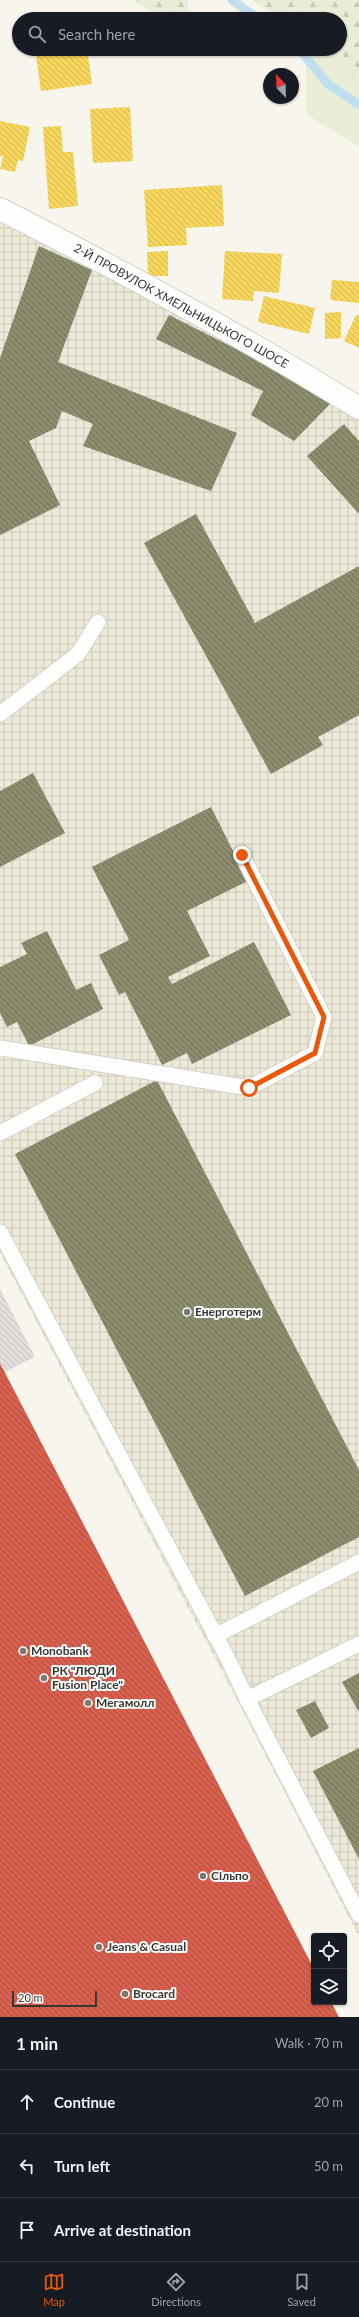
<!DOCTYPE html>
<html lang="en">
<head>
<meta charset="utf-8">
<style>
	body { margin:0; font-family:Lato,sans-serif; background:#20242c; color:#f1f3f6 }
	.controls { position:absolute; right:12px; bottom:12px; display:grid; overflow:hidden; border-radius:4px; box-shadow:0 1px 3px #0004 }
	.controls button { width:36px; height:36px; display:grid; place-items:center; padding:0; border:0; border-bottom:1px solid #363941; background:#171b24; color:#f1f3f6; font:20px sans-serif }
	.compass { position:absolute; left:263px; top:68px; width:36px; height:36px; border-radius:50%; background:#171b24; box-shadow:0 1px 3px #0004; rotate:337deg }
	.scale { position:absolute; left:12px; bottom:10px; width:85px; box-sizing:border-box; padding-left:4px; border:2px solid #373630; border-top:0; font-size:11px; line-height:14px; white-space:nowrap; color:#373630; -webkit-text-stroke:3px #fff; paint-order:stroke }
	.stop { position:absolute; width:12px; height:12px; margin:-9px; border:3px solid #ea580c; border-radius:50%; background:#fff }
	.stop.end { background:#ea580c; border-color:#fff; box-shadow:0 1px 4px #0008 }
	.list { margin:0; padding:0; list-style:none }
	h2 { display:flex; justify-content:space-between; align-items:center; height:52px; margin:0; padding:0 16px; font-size:17px }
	h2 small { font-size:13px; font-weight:400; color:#9ea1a6 }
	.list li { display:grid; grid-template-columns:26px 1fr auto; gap:12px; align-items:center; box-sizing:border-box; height:64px; padding:0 16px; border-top:1px solid #363941 }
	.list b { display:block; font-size:15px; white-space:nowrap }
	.list em { font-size:13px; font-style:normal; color:#9ea1a6 }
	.icon { flex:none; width:22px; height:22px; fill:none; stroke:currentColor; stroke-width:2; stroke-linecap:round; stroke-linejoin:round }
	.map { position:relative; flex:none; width:359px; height:2017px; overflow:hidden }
	.search { position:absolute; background:#171b24; box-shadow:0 1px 3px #0004; left:12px; right:12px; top:12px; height:44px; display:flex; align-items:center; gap:10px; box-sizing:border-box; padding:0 14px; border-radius:22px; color:#9ea1a6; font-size:15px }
	.sheet { height:244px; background:#171b24 }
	nav { display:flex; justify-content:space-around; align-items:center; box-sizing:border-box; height:56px; border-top:1px solid #363941; background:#171b24; font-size:11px; color:#9ea1a6 }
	nav a { display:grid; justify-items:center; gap:2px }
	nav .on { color:#ea580c }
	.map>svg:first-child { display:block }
</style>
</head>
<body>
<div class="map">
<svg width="359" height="2017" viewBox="0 0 359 2017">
	<defs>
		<pattern id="industrial-grid" width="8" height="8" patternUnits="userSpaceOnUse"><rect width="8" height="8" fill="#edeada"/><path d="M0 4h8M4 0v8" fill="none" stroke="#ccc9bb"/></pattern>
		<pattern id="forest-firs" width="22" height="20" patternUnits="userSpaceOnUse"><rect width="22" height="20" fill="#eaedd5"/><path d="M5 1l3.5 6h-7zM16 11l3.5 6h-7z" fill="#c9ccb7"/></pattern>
		<pattern id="homes-back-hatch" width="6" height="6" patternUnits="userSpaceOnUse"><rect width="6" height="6" fill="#f6d55c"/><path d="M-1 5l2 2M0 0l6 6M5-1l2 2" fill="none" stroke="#d4b750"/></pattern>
		<pattern id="shops-back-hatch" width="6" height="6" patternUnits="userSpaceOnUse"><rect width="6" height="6" fill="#d6604d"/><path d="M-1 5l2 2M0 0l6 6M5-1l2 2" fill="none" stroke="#ae5040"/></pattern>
		<pattern id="industry-back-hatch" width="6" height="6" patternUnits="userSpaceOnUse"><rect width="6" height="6" fill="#8c8c6e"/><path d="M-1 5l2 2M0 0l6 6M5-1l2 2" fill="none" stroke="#73735b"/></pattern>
		<pattern id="building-back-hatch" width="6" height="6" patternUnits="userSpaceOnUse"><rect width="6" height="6" fill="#e2dedb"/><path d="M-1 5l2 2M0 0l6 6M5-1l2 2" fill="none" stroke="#c2bfbc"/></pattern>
	</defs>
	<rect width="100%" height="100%" fill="#f7f5ec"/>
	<polygon fill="url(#industrial-grid)" points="0,216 109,272 359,416 359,1937 238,1702 0,1253"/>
	<polygon fill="#eaedd5" points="306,49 329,49 355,65 359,81 359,147 306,114"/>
	<g fill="url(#forest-firs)">
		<polygon points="133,0 188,0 189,19 164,19"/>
		<polygon points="252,0 359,0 359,81 355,65 329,49 340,49 340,19 280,19"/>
	</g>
	<g fill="url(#homes-back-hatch)">
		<polygon points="35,49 87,49 92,84 41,91"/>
		<polygon points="130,107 133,161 93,163 90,109"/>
		<polygon points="0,121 30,127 23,161 18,160 15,172 0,169 3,157 0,156"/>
		<polygon points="61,126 63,152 73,152 78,206 49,209 43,127"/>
		<polygon points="222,185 224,226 186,228 187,245 148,247 144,190"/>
		<polygon points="168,251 168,276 148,276 147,252"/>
		<polygon points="225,251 282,254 279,293 254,291 253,301 222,299"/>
		<polygon points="332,280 359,282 359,303 330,300"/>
		<polygon points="264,296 315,308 309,334 258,322"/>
		<polygon points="341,312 341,338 325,339 325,313"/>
		<polygon points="356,315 359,316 359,348 344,341"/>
	</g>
	<polygon fill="url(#shops-back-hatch)" points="0,1363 314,1969 314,2002 331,2002 339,2017 0,2017"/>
	<g fill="url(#industry-back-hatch)">
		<polygon points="39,246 92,270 58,362 237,433 211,491 83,446 93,424 62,411 56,428 29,441 60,505 0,535 0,358"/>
		<polygon points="169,315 278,370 331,403 294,441 251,415 263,391 156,339"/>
		<polygon points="344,424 359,441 359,514 307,456"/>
		<polygon points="196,514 255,623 359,566 359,715 318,737 323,745 271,774 144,543"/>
		<polygon points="33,773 65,833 0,867 0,791"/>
		<polygon points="211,807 248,881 187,911 210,956 168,977 172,984 254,942 291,1015 192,1064 187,1053 162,1065 125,992 119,995 99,955 129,940 92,867"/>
		<polygon points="47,931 76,990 91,983 103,1009 29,1046 17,1022 7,1027 0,1013 0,967 27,954 21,943"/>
		<polygon points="157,1080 359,1470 359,1537 245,1596 15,1154"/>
		<polygon points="359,1673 359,1712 342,1682"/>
		<polygon points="315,1701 329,1728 311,1738 296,1710"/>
		<polygon points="359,1748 359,1859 313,1771"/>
	</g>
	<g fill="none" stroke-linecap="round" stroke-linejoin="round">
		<g stroke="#bfdfef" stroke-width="9">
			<polyline points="232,0 258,19"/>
			<polyline points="299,49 328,84 359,105"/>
		</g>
	</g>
	<polygon fill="url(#building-back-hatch)" points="0,1289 35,1357 5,1372 0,1363"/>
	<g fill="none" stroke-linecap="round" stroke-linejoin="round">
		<defs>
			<g id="lane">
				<polyline points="0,714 78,654 98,622"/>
				<polyline points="0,1048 249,1088 315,1053 324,1017 242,855"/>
				<polyline points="0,1133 95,1083"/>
				<polyline points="0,1232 226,1655 247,1699"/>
				<polyline points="215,1636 359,1562"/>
				<polyline points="359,1644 247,1699 359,1915"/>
			</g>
			<path id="street" d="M0 209C122 271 243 336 359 408"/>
		</defs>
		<use href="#lane" stroke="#d3d2ca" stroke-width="17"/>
		<use href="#street" stroke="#d3d2ca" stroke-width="24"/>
		<use href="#lane" stroke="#fefefc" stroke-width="15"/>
		<use href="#street" stroke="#fefefc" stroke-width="22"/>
	</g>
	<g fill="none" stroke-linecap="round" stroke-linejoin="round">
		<polyline stroke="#ea580c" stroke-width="5" points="242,855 324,1017 315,1053 249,1088"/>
	</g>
	<g fill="#7a7972" stroke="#fff" stroke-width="1.5">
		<circle cx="187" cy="1312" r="4"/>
		<circle cx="23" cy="1651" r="4"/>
		<circle cx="44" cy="1678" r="4"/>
		<circle cx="88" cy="1703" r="4"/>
		<circle cx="203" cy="1876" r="4"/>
		<circle cx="99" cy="1947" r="4"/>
		<circle cx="125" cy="1994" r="4"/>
	</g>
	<g text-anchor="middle" stroke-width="4" stroke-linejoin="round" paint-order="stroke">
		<g font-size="12" fill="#373630" stroke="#fff">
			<text transform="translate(181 306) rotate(29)" y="4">2-Й ПРОВУЛОК ХМЕЛЬНИЦЬКОГО ШОСЕ</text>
		</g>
		<g font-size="12" font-weight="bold" fill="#373630" stroke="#fff" text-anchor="start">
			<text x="195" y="1316">Енерготерм</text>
			<text x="31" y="1655">Monobank</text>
			<text x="52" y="1675">РК "ЛЮДИ<tspan x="52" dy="14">Fusion Place"</tspan></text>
			<text x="96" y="1707">Мегамолл</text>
			<text x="211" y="1880">Сільпо</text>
			<text x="107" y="1951">Jeans &amp; Casual</text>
			<text x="133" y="1998">Brocard</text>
		</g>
	</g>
</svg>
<div class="controls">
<button><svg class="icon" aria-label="locate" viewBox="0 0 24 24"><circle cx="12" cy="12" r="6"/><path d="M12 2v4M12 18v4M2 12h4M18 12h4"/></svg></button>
<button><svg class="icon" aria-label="layers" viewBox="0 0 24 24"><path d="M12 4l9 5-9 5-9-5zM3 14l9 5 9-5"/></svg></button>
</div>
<svg class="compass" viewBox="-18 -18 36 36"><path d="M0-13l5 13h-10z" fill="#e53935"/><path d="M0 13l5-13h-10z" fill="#9ea1a6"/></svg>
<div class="scale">20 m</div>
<div class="stop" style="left:249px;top:1088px"></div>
<div class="stop end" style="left:242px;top:855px"></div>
<div class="search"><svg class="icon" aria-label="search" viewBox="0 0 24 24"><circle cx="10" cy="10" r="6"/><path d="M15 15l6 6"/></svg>Search here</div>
</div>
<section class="sheet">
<h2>1 min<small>Walk · 70 m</small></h2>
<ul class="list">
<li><svg class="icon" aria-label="ahead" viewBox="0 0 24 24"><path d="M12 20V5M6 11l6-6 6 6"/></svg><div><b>Continue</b></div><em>20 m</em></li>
<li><svg class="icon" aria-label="left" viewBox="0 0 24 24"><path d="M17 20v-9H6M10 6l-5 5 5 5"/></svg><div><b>Turn left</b></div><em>50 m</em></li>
<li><svg class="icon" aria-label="arrive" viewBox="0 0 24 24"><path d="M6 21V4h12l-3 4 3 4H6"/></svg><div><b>Arrive at destination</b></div></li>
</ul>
</section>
<nav>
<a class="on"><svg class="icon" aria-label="map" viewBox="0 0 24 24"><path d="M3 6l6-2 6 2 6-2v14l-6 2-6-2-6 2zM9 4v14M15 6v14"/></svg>Map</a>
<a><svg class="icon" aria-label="directions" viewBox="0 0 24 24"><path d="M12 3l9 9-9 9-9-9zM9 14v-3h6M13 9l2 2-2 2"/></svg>Directions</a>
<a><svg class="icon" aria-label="saved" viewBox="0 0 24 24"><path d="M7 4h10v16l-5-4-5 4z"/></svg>Saved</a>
</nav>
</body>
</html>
